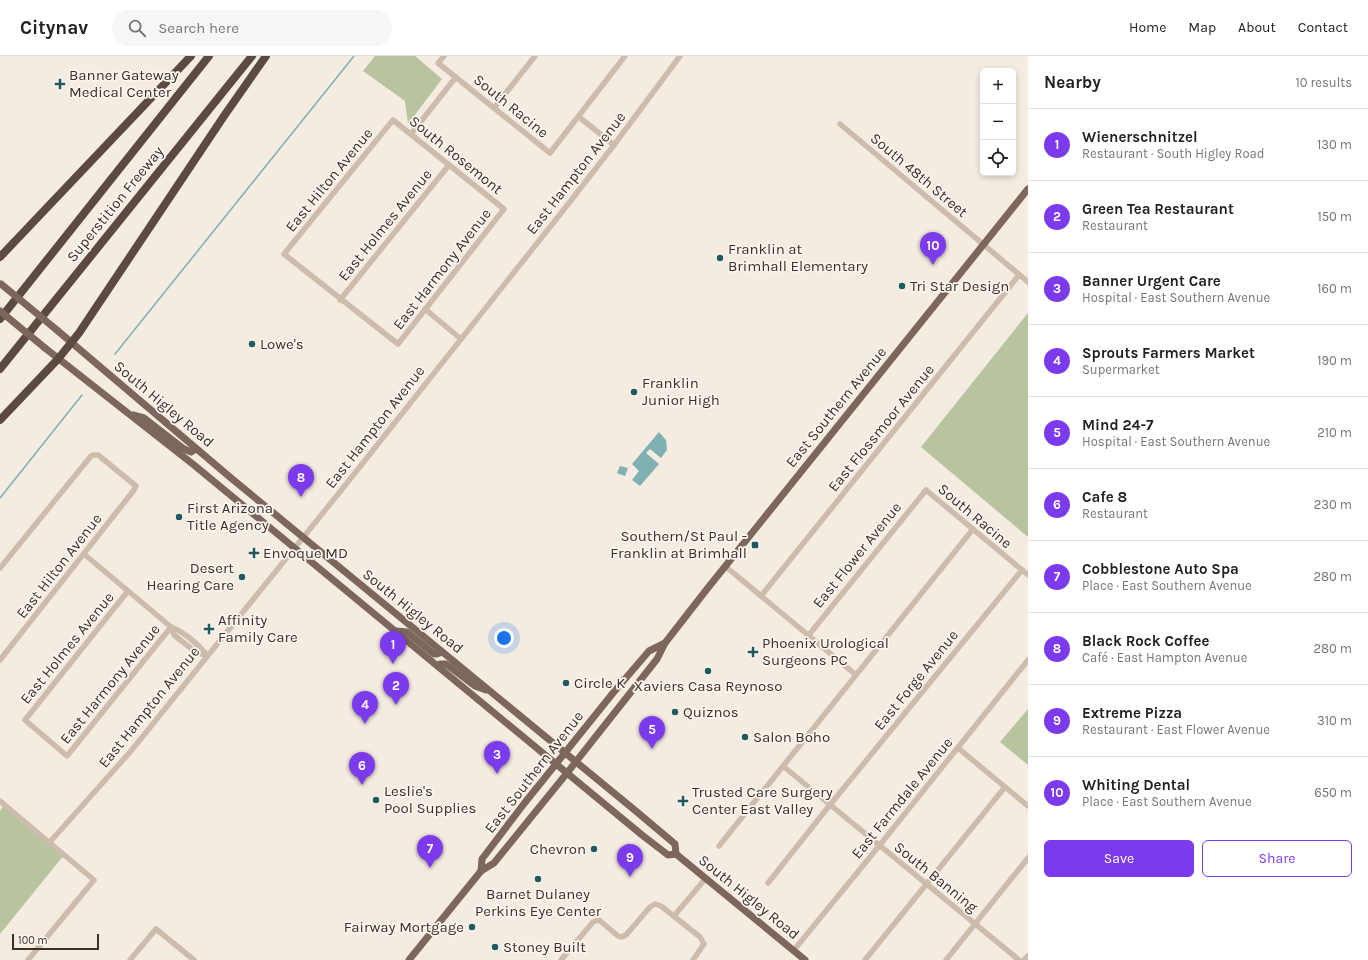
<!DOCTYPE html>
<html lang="en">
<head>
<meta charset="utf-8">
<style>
	body { margin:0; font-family:Karla,sans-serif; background:#f6f6f6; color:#202124 }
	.controls { position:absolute; right:12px; top:12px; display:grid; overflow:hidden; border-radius:6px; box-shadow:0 2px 6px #0003 }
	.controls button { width:36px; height:36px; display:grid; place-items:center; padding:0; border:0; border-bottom:1px solid #e0e0e0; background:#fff; color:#202124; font:20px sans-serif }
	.scale { position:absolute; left:12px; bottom:10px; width:87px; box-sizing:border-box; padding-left:4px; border:2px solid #3b302b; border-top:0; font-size:11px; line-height:14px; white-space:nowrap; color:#3b302b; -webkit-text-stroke:3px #fbf5ee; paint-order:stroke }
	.you { position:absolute; left:504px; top:582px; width:14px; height:14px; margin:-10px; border:3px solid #fff; border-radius:50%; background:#1a73e8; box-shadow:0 0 0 6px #1a73e833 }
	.badge { display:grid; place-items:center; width:26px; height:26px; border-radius:50%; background:#7c3aed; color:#fff; font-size:13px; font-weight:700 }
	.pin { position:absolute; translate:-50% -33px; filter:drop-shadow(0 1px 2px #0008) }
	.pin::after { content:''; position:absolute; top:21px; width:14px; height:12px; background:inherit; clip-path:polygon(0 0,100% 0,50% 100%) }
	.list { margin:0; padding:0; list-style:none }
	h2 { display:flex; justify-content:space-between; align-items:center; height:52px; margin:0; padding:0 16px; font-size:17px }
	h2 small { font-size:13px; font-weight:400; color:#757577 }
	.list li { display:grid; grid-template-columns:26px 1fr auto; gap:12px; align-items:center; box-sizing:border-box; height:72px; padding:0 16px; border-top:1px solid #e0e0e0 }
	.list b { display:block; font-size:15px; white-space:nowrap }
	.list p { margin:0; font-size:13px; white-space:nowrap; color:#757577 }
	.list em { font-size:13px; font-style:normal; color:#757577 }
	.actions { display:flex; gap:8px; padding:12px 16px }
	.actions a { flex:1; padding:9px 0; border:1px solid #7c3aed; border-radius:6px; text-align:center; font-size:14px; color:#7c3aed }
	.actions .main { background:#7c3aed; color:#fff }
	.icon { flex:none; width:22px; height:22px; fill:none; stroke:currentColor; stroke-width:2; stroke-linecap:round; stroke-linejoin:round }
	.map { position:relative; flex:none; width:1028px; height:904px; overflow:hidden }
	header { display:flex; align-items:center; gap:24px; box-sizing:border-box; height:56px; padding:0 20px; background:#fff; border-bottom:1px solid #e0e0e0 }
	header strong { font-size:19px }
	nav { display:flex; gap:22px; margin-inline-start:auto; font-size:14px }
	.search { width:280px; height:36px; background:#f6f6f6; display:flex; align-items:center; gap:10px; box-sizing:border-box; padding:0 14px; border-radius:22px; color:#757577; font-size:15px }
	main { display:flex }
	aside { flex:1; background:#fff }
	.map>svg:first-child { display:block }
</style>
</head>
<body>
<header>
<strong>Citynav</strong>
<div class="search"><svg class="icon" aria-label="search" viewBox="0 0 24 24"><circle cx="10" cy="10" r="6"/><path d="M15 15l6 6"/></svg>Search here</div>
<nav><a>Home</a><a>Map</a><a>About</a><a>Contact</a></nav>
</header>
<main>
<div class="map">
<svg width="1028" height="904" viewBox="0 0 1028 904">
	<rect width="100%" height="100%" fill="#f4ebe1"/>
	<g fill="#b8c4a0">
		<polygon points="375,0 415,0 442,23 408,68 405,45 363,15"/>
		<polygon points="1028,257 1028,481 921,391"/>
		<polygon points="1028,653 1028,709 1000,686"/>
		<polygon points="4,749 64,799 0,878 0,755"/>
	</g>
	<g fill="#7fb0b2">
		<polygon points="659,376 666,384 667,394 661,402 650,393 646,397 659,408 640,430 632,424 639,415 632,408"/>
		<polygon points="620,410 628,412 625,420 617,417"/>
	</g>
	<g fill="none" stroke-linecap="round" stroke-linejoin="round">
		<g stroke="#7fb0b2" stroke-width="1.5">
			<polyline points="115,298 354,0"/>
			<polyline points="0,442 82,339"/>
		</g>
		<g stroke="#cdbbac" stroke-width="5.5">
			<polyline points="444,0 438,7 550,97 625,0"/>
			<polyline points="494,52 535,0"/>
			<polyline points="579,61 614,89"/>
			<polygon points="393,64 504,153 398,288 284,198"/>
			<polyline points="840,68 1028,226"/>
			<polyline points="411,78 456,21"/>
			<polyline points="340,244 449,109"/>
			<polyline points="425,253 461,283"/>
			<path d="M84 498 171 571C184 576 198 588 207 599"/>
			<polyline points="725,510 856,619"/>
			<polyline points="0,512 91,400 93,399 98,399 136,430 134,434 0,604"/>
			<polyline points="128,535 25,664 67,700 171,571"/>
			<polyline points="761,540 1019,219"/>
			<polyline points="171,571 174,579 197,597 207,599"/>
			<polyline points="808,580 926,434 1028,519"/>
			<polyline points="958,692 1028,750"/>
			<polyline points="783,710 1019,904"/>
			<polyline points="0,745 94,824 28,904"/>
			<polyline points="49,787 131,695 347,427 569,147 614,89 680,0"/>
			<polyline points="719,790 973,473"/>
			<polyline points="768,827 829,750 1022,514"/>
			<polyline points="674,860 706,822"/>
			<polyline points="794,894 879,790 1028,604"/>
			<polyline points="130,904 156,873 194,904"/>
			<polyline points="561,904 593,866 599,864 618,880 622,881 626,879 650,851 655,848 661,850 700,881 704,888 693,904"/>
			<polyline points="865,904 1005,731"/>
			<polyline points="946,904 1028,802"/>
			<polyline points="1024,904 1028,900"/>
		</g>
		<g stroke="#7d675c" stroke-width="7">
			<polyline points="58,275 231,422 637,756 675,788 676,798 805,904"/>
			<polyline points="45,292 194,409 642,779 668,799 676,798"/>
			<polyline points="133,359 144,362 184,393 191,396 196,393"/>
			<polyline points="396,575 407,576 434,598 437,598 442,596"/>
			<polyline points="438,610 440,608 446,608 475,630 486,634"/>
			<polyline points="481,815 482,803 523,749 613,637 649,595 665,587"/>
			<polyline points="409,904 481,815 494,807 567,717 657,603 665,587 707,533 1028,133"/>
		</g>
		<g stroke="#5c4a42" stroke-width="8">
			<polyline points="0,201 191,0"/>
			<polyline points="0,263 209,0"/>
			<polyline points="0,313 252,0"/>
			<polyline points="0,364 58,303 79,277 224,60 266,0"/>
		</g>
		<g stroke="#7d675c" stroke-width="7">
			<polyline points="1,228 58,275"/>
			<polyline points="0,255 45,292"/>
		</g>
	</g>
	<g fill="#1f5a5e" stroke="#fbf5ee" stroke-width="1.5">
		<path d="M58 22h4v4h4v4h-4v4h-4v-4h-4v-4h4z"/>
		<circle cx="720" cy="202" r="4"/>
		<circle cx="902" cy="230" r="4"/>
		<circle cx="252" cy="288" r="4"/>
		<circle cx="634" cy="336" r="4"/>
		<circle cx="179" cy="461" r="4"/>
		<rect x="751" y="485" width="8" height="8" rx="2"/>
		<path d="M252 491h4v4h4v4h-4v4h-4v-4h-4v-4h4z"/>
		<circle cx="242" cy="521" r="4"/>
		<path d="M207 567h4v4h4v4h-4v4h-4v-4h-4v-4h4z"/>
		<path d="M751 590h4v4h4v4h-4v4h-4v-4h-4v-4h4z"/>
		<circle cx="708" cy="615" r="4"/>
		<circle cx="566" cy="627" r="4"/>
		<circle cx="675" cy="656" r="4"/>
		<circle cx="745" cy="681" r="4"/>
		<circle cx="376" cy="744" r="4"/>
		<path d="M681 739h4v4h4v4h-4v4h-4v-4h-4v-4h4z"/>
		<circle cx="594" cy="793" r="4"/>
		<circle cx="538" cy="823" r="4"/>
		<circle cx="472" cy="871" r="4"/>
		<circle cx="495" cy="891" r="4"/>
	</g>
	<g text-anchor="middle" stroke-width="3.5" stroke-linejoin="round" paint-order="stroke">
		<g font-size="15" fill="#3b302b" stroke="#fbf5ee" text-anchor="start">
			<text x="69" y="24">Banner Gateway<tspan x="69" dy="17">Medical Center</tspan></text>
			<text x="728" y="198">Franklin at<tspan x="728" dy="17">Brimhall Elementary</tspan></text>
			<text x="910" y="235">Tri Star Design</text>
			<text x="260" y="293">Lowe's</text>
			<text x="642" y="332">Franklin<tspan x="642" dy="17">Junior High</tspan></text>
			<text x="187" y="457">First Arizona<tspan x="187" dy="17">Title Agency</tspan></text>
			<text x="747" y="485" text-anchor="end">Southern/St Paul -<tspan x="747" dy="17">Franklin at Brimhall</tspan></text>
			<text x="263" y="502">Envoque MD</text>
			<text x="234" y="517" text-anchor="end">Desert<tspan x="234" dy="17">Hearing Care</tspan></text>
			<text x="218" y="569">Affinity<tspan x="218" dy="17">Family Care</tspan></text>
			<text x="762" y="592">Phoenix Urological<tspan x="762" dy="17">Surgeons PC</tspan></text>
			<text x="574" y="632">Circle K</text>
			<text x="708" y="635" text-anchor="middle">Xaviers Casa Reynoso</text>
			<text x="683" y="661">Quiznos</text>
			<text x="753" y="686">Salon Boho</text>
			<text x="384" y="740">Leslie's<tspan x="384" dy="17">Pool Supplies</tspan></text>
			<text x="692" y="741">Trusted Care Surgery<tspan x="692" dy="17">Center East Valley</tspan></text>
			<text x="586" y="798" text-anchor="end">Chevron</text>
			<text x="538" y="843" text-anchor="middle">Barnet Dulaney<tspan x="538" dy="17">Perkins Eye Center</tspan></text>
			<text x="464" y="876" text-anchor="end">Fairway Mortgage</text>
			<text x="503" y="896">Stoney Built</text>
		</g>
		<g font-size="15" fill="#3b302b" stroke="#fbf5ee">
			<text transform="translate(511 50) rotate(39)" y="5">South Racine</text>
			<text transform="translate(456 99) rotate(39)" y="5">South Rosemont</text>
			<text transform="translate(576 117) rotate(-52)" y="5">East Hampton Avenue</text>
			<text transform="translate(919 119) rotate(40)" y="5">South 48th Street</text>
			<text transform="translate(329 124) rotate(-51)" y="5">East Hilton Avenue</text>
			<text transform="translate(115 148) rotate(-51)" y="5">Superstition Freeway</text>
			<text transform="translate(385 169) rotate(-51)" y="5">East Holmes Avenue</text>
			<text transform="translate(442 213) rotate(-52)" y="5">East Harmony Avenue</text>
			<text transform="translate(164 348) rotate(40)" y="5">South Higley Road</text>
			<text transform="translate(836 351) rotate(-51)" y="5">East Southern Avenue</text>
			<text transform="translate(375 371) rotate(-52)" y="5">East Hampton Avenue</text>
			<text transform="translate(881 372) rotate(-51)" y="5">East Flossmoor Avenue</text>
			<text transform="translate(975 460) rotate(40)" y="5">South Racine</text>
			<text transform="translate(857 499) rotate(-51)" y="5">East Flower Avenue</text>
			<text transform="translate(59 510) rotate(-52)" y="5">East Hilton Avenue</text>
			<text transform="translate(413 555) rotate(39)" y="5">South Higley Road</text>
			<text transform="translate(67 592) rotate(-51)" y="5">East Holmes Avenue</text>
			<text transform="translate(916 624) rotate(-51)" y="5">East Forge Avenue</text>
			<text transform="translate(110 628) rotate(-51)" y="5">East Harmony Avenue</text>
			<text transform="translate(149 651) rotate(-51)" y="5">East Hampton Avenue</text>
			<text transform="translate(534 716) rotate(-52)" y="5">East Southern Avenue</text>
			<text transform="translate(902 742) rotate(-51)" y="5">East Farmdale Avenue</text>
			<text transform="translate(936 821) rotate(39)" y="5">South Banning</text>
			<text transform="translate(749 841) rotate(39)" y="5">South Higley Road</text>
		</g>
	</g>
</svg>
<div class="controls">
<button>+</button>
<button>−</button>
<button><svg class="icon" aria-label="locate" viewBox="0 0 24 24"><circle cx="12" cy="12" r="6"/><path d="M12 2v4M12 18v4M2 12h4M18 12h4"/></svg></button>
</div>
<div class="scale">100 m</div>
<div class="you"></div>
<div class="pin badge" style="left:393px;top:608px">1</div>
<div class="pin badge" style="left:396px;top:649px">2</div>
<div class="pin badge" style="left:497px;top:718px">3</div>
<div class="pin badge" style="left:365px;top:668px">4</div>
<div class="pin badge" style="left:652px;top:693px">5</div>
<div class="pin badge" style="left:362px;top:729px">6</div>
<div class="pin badge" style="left:430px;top:812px">7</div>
<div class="pin badge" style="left:301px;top:441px">8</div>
<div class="pin badge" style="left:630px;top:821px">9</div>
<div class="pin badge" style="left:933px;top:209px">10</div>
</div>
<aside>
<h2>Nearby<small>10 results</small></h2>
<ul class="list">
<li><span class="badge">1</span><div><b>Wienerschnitzel</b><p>Restaurant · South Higley Road</p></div><em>130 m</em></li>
<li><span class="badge">2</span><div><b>Green Tea Restaurant</b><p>Restaurant</p></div><em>150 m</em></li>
<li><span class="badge">3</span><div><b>Banner Urgent Care</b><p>Hospital · East Southern Avenue</p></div><em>160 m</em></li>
<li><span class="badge">4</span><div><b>Sprouts Farmers Market</b><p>Supermarket</p></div><em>190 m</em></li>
<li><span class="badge">5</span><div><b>Mind 24-7</b><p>Hospital · East Southern Avenue</p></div><em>210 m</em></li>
<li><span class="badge">6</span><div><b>Cafe 8</b><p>Restaurant</p></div><em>230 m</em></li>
<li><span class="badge">7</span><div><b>Cobblestone Auto Spa</b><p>Place · East Southern Avenue</p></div><em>280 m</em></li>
<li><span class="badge">8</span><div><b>Black Rock Coffee</b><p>Café · East Hampton Avenue</p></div><em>280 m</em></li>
<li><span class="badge">9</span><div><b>Extreme Pizza</b><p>Restaurant · East Flower Avenue</p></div><em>310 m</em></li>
<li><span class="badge">10</span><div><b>Whiting Dental</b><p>Place · East Southern Avenue</p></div><em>650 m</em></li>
</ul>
<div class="actions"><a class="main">Save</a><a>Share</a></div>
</aside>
</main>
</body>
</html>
